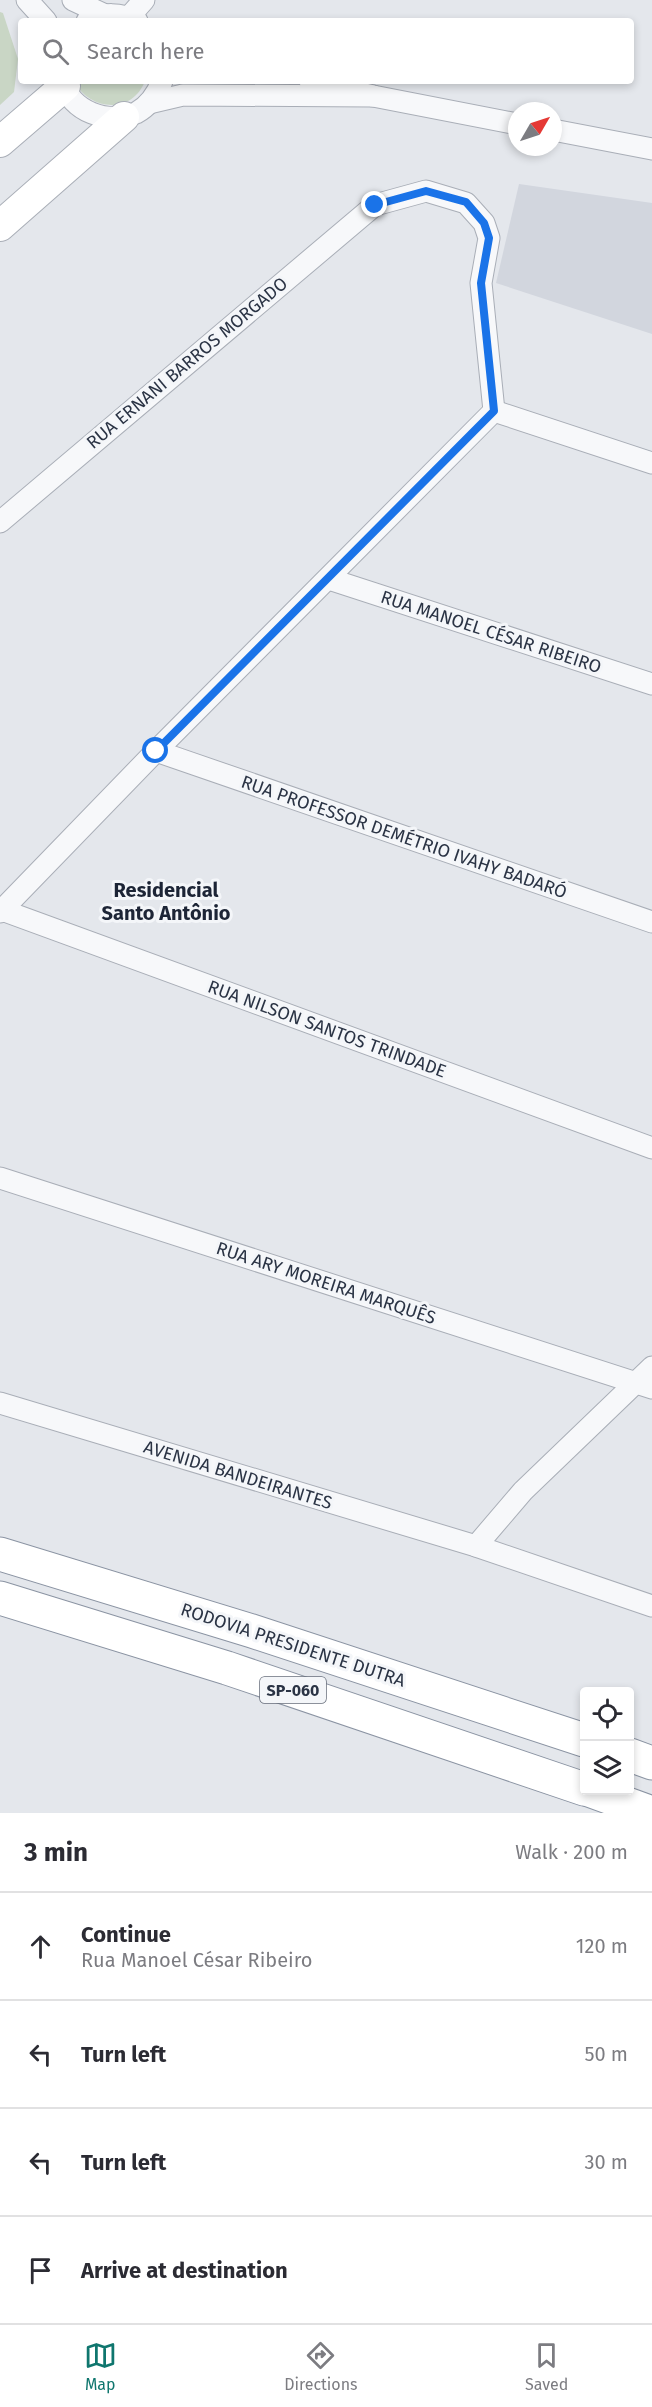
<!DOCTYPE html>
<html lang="en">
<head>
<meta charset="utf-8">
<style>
	body { margin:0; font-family:"Fira Sans",sans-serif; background:#f7f7f7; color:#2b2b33 }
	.controls { position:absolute; right:18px; bottom:18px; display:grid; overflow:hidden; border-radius:6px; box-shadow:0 3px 9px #0003 }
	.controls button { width:54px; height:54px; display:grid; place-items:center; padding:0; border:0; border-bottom:2px solid #e1e1e2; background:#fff; color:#2b2b33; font:30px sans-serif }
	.compass { position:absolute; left:508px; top:102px; width:54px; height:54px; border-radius:50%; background:#fff; box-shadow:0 3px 9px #0003; rotate:51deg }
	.stop { position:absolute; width:18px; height:18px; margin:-14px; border:4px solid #1a73e8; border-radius:50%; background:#fff }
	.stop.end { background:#1a73e8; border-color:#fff; box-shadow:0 2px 6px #0008 }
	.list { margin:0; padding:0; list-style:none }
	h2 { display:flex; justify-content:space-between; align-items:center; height:78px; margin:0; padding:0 24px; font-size:26px }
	h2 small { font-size:20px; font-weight:400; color:#7c7c81 }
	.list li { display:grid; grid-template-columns:39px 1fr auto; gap:18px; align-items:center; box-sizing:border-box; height:108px; padding:0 24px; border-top:2px solid #e1e1e2 }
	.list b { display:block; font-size:22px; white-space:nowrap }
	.list p { margin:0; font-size:20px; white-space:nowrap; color:#7c7c81 }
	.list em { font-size:20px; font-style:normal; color:#7c7c81 }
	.icon { flex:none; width:33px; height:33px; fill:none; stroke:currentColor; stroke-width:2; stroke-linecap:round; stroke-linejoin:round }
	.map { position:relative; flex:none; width:652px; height:1813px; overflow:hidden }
	.search { position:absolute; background:#fff; box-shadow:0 3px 9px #0003; left:18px; right:18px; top:18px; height:66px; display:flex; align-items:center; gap:15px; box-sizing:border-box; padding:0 21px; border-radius:6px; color:#7c7c81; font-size:22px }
	.sheet { height:510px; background:#fff }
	nav { display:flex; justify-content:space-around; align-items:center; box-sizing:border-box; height:84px; border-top:2px solid #e1e1e2; background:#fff; font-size:16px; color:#7c7c81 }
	nav a { display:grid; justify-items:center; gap:3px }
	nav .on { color:#0f766e }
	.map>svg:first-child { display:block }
</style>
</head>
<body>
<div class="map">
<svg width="652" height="1813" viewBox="0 0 652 1813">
	<rect width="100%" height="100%" fill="#e4e7ec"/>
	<polygon fill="#d2d6de" points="519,184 652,203 652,334 496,283"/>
	<g fill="#c9d6c5">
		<polygon points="0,12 3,13 18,59 14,92 0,105"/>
		<path d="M74 81H145C132 115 89 111 74 81Z"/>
	</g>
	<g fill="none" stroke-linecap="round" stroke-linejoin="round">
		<defs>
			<g id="street">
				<polyline points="27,0 46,21"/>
				<polyline points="73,0 103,14"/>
				<polyline points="129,17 144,0"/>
				<path d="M87 21C103 12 121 13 137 21"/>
				<path d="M63 81C70 112 109 125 136 113 149 106 157 94 162 81"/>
				<polyline points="310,81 373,96 517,124"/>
				<polyline points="149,103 183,95 373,96"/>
				<polyline points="553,130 652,149"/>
				<polyline points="494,411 652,463"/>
				<polyline points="0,522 375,205 426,191 466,203 484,223 489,238 481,283 494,411"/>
				<polyline points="329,579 652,684"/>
				<polyline points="156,751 652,922"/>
				<polyline points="2,910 652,1148"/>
				<polyline points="0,912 156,751 494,411"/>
				<polyline points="0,1178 652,1388"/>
				<polyline points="0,1403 476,1546 652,1606"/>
				<polyline points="476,1546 523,1491 652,1367"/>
			</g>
			<g id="secondary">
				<polyline points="0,142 65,86"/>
				<polyline points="0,226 124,117"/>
			</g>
			<g id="highway">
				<polyline points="0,1554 252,1631 584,1740"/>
				<polyline points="0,1598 227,1668 584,1789"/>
				<polyline points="630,1755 652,1763"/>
				<polyline points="589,1790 652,1813"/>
			</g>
		</defs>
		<use href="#street" stroke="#a9aeb7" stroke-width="23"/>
		<use href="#secondary" stroke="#a9aeb7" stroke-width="32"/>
		<use href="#highway" stroke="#8b94a3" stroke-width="35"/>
		<use href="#street" stroke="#f7f8fa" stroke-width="21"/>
		<use href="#secondary" stroke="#fff" stroke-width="30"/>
		<use href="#highway" stroke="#fff" stroke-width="33"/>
	</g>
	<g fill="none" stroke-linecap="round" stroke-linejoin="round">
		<polyline stroke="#1a73e8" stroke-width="8" points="156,751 494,411 481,283 489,238 484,223 466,202 426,191 375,205"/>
	</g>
	<g text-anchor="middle" stroke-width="6" stroke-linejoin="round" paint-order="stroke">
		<rect fill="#f4f6f9" stroke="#676e7b" stroke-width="1.5" x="260" y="1677" width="66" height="26" rx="4.5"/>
		<g font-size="16" font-weight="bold" fill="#2b3445">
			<text x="293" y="1696">SP-060</text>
		</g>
		<g font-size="18" fill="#2b3445" stroke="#f4f6f9">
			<text transform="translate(187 363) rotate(-40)" y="6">RUA ERNANI BARROS MORGADO</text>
			<text transform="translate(491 632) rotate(18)" y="6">RUA MANOEL CÉSAR RIBEIRO</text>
			<text transform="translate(404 837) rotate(19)" y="6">RUA PROFESSOR DEMÉTRIO IVAHY BADARÓ</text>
			<text transform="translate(327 1029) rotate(20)" y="6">RUA NILSON SANTOS TRINDADE</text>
			<text transform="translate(326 1283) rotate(18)" y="6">RUA ARY MOREIRA MARQUÊS</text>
			<text transform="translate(238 1475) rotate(17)" y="6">AVENIDA BANDEIRANTES</text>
			<text transform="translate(293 1645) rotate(18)" y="6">RODOVIA PRESIDENTE DUTRA</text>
		</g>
		<g font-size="20" font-weight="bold" fill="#1d2536" stroke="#f4f6f9">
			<text x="166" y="897">Residencial<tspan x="166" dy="23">Santo Antônio</tspan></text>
		</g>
	</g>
</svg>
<div class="controls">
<button><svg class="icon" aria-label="locate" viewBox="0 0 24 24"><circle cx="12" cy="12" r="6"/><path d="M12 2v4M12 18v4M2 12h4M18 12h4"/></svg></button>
<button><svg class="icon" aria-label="layers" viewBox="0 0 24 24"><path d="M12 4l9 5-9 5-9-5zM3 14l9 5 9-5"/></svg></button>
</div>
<svg class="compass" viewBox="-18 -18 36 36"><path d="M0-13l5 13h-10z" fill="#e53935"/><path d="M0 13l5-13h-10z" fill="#7c7c81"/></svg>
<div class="stop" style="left:156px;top:751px"></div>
<div class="stop end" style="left:375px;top:205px"></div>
<div class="search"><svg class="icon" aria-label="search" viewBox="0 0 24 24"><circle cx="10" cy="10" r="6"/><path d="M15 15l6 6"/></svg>Search here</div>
</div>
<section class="sheet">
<h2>3 min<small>Walk · 200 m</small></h2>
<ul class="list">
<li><svg class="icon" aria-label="ahead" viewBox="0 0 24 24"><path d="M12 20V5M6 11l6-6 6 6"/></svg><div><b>Continue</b><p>Rua Manoel César Ribeiro</p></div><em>120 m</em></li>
<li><svg class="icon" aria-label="left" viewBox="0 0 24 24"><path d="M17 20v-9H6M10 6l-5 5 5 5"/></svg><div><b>Turn left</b></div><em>50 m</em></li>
<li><svg class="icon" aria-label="left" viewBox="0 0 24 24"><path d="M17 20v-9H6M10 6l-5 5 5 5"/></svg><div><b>Turn left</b></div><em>30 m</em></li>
<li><svg class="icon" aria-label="arrive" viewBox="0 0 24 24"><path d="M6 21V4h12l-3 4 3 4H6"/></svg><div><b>Arrive at destination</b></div></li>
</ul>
</section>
<nav>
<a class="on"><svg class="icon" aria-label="map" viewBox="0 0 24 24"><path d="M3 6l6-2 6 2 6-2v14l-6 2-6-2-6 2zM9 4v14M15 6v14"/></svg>Map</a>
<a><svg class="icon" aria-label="directions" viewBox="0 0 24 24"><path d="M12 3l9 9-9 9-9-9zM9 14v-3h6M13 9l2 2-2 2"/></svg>Directions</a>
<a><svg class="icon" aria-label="saved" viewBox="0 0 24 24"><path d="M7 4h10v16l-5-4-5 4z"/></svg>Saved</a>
</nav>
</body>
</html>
